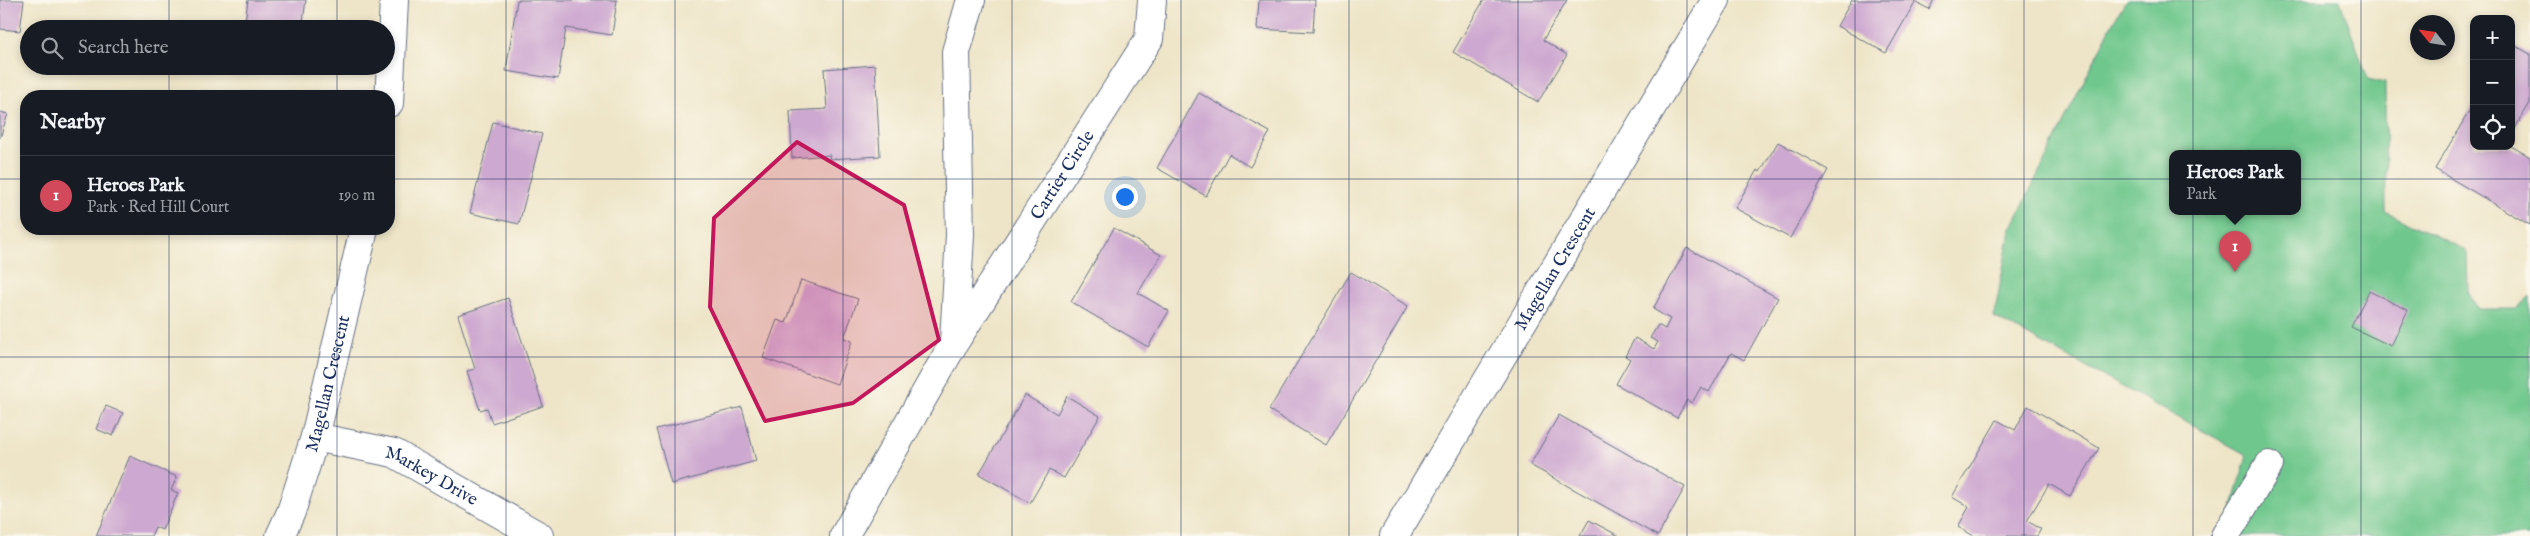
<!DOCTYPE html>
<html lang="en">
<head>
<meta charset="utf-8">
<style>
	body { margin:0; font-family:"IM FELL English",serif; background:#20242c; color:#f1f3f6 }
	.controls { position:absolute; right:15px; top:15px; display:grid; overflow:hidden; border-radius:10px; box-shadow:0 2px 8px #0003 }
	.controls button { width:45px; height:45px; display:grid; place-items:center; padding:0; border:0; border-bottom:1px solid #363941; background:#171b24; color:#f1f3f6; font:25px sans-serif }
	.compass { position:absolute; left:2410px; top:15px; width:45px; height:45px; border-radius:50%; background:#171b24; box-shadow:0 2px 8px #0003; rotate:300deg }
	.you { position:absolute; left:1124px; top:196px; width:18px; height:18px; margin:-12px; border:4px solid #fff; border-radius:50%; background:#1a73e8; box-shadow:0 0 0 8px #1a73e833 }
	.badge { display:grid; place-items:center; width:32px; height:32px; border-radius:50%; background:#d1495b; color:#fff; font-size:16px; font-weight:700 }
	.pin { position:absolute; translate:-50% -41px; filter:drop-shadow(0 1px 2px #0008) }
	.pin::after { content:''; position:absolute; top:26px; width:18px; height:15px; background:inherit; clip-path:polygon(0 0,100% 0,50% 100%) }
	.popup { position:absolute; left:2169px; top:150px; width:132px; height:65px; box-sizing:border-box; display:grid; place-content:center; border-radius:10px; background:#171b24; filter:drop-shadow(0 1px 4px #0005); font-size:16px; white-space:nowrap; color:#9ea1a6 }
	.popup b { font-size:19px; color:#f1f3f6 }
	.popup::after { content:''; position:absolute; left:50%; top:100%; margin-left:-10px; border:10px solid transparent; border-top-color:#171b24 }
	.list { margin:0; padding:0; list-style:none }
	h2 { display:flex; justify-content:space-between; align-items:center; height:65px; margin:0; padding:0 20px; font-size:21px }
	h2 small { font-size:16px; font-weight:400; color:#9ea1a6 }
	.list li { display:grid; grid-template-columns:32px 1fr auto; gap:15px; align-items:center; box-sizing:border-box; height:80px; padding:0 20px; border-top:1px solid #363941 }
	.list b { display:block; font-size:19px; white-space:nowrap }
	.list p { margin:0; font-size:16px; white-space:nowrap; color:#9ea1a6 }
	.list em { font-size:16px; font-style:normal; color:#9ea1a6 }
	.icon { flex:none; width:28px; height:28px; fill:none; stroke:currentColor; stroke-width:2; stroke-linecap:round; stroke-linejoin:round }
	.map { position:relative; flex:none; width:2530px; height:536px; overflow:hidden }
	.search { position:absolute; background:#171b24; box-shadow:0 2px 8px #0003; left:20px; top:20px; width:375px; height:55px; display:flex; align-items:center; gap:12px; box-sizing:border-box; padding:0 18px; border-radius:28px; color:#9ea1a6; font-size:19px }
	.panel { position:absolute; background:#171b24; box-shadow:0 2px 8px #0003; left:20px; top:90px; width:375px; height:145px; border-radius:20px }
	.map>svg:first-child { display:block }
</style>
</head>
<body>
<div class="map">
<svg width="2530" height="536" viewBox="0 0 2530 536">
	<rect width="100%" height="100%" fill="#fbf7ec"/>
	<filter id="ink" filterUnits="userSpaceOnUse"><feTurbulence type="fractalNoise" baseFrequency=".02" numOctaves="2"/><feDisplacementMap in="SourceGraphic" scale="10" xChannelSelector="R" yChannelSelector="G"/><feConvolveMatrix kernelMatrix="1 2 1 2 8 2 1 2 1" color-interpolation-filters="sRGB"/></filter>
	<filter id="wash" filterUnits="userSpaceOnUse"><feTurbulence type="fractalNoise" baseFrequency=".0096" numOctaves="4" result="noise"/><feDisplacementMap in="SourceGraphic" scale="20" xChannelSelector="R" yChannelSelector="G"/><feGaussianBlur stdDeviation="1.12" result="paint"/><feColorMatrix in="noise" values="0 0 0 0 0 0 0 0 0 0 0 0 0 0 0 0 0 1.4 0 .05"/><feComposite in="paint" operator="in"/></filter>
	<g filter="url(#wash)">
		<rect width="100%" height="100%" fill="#eee5c8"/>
		<path fill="#6fc78d" stroke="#457b76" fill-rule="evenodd" d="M2126 0H2340L2368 79 2385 83 2386 212 2467 251 2468 292 2478 309H2516L2530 296V536H2225L2247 455 1994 317 2010 231 2113 22ZM2172 153H2298V211H2172Z"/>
		<g id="blocks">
			<g fill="#cda8d0">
				<polygon points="0,0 24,0 20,31 0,29"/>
				<polygon points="248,0 306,0 302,29 244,29"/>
				<polygon points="517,0 617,0 612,35 566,28 558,79 506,71"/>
				<polygon points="1259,0 1315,0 1313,32 1257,29"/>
				<polygon points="1484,0 1567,0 1543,40 1567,55 1538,102 1453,52"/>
				<polygon points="1852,0 1934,0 1929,9 1915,2 1886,53 1837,26"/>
				<polygon points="2511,43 2530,54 2530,103 2511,135"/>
				<polygon points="875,65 880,156 829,159 830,155 792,158 790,111 827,109 824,69"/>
				<polygon points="1199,93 1270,132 1250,167 1229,154 1206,196 1157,168"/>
				<polygon points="2474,103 2474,146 2511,146 2530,157 2530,225 2435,169"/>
				<polygon points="0,112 8,114 0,138"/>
				<polygon points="493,122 542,134 519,224 470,213"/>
				<polygon points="1778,142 1828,170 1790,238 1735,208 1757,170 1760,172"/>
				<polygon points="1114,228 1161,255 1138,293 1169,311 1148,347 1071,302"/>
				<polygon points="1687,248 1778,298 1744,360 1731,353 1709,392 1701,387 1692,403 1687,400 1677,418 1616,384 1630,359 1625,356 1635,338 1654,349 1658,342 1650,338 1658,325 1665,329 1670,319 1653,309"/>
				<polygon points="1351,272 1408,306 1326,445 1269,410"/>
				<polygon points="801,280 858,299 844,338 852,341 837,384 763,358 777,320 786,323"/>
				<polygon points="2369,291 2408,310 2391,346 2351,327"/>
				<polygon points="508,298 543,406 492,423 487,408 480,410 467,371 475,369 458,315"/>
				<polygon points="1025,395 1057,414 1067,396 1100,416 1064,478 1049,470 1030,503 979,474"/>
				<polygon points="106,406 123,413 113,436 96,429"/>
				<polygon points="2028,406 2099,448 2070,496 2049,484 2027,521 2041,529 2037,536 1974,536 1958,527 1969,507 1952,497 1997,420 2015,430"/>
				<polygon points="742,407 756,461 671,484 656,429"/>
				<polygon points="1559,415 1685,487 1658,536 1530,465"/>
				<polygon points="130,456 177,477 171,490 178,493 162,530 155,527 151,536 96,536"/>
				<polygon points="1589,520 1619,536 1580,536"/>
			</g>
		</g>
	</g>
	<g filter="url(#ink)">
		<use href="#blocks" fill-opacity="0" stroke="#656f83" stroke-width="1"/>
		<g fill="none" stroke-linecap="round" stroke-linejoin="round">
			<defs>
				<g id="minor">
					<polyline points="389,103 394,0"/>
					<polyline points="954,342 960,235 956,52 971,0"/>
					<path id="s1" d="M315 437 394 453 539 536"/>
					<path id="s2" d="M280 536 291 512 315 437 364 229"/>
					<path id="s3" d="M844 536 954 343 1149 39 1152 0"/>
					<path id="s4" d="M1394 536 1716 0"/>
					<polyline points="2225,536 2269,465"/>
				</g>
			</defs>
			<use href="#minor" stroke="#656f83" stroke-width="30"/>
			<use href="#minor" stroke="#fff" stroke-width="28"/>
		</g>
	</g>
	<path fill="#c2185b" fill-opacity="0.2" stroke="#c2185b" stroke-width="4" stroke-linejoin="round" d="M797 142 904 205 939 340 853 403 765 421 710 307 714 218Z"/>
	<path fill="none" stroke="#1b2f5e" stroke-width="1" stroke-opacity="0.55" d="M169 0V29M337 0V29M506 0V536M675 0V536M843 0V536M1012 0V536M1181 0V536M1349 0V536M1518 0V536M1687 0V536M1855 0V536M2024 0V536M2193 0V536M2361 0V536M169 66V96M337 66V96M0 179H26M389 179H2530M169 229V536M337 229V536M0 357H2530"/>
	<g text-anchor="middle" stroke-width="4" stroke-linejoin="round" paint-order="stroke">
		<g font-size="18" fill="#1b2f5e" stroke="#fbf7ec">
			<text dy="6" stroke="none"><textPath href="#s3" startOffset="422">Cartier Circle</textPath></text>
			<text dy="6" stroke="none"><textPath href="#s4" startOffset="312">Magellan Crescent</textPath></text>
			<text dy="6" stroke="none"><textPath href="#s2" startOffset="160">Magellan Crescent</textPath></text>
			<text dy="6" stroke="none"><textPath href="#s1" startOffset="124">Markey Drive</textPath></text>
		</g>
	</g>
</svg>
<div class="controls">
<button>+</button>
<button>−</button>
<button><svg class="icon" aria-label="locate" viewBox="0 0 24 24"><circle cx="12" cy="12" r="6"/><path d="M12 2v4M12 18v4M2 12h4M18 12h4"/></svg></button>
</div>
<svg class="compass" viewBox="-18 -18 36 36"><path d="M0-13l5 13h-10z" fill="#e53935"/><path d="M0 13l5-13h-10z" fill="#9ea1a6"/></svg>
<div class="you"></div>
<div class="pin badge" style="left:2235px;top:272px">1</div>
<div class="popup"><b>Heroes Park</b>Park</div>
<div class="search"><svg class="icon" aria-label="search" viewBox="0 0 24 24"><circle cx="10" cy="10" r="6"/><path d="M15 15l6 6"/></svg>Search here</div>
<section class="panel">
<h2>Nearby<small></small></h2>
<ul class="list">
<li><span class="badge">1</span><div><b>Heroes Park</b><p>Park · Red Hill Court</p></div><em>190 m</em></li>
</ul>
</section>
</div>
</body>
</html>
